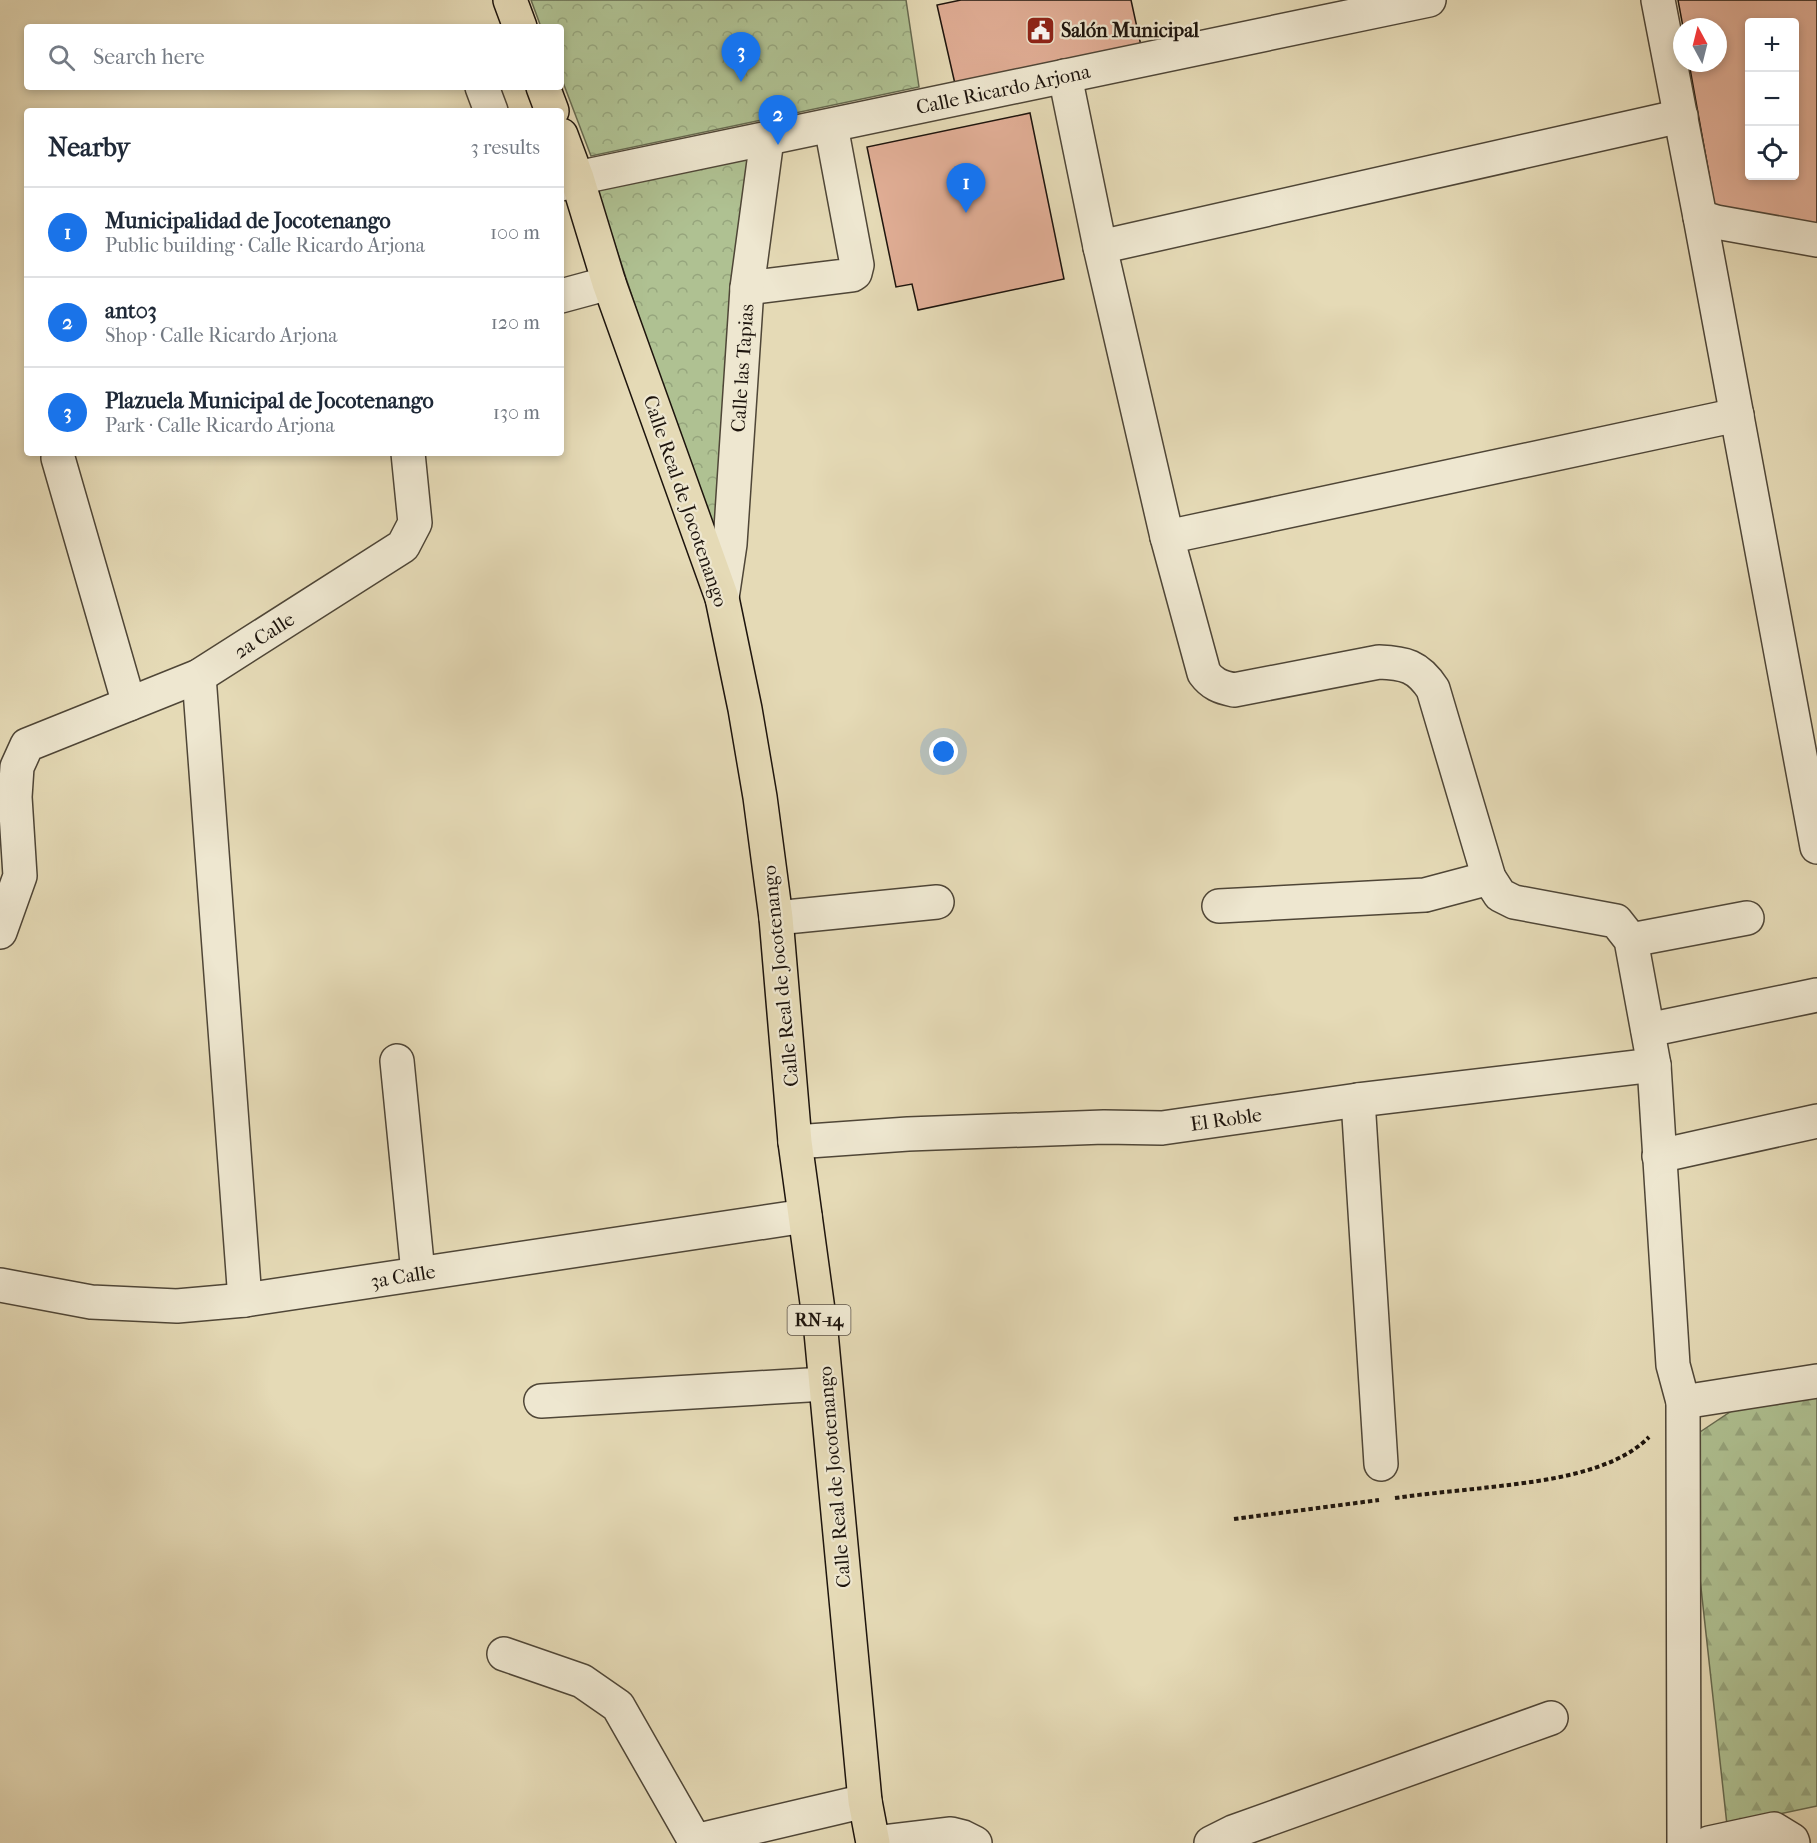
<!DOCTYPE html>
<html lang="en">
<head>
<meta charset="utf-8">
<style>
	body { margin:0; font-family:"IM FELL French Canon",serif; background:#f6f6f7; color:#1f2937 }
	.controls { position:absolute; right:18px; top:18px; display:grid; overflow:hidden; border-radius:6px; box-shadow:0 3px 9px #0003 }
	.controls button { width:54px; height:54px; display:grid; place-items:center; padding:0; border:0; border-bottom:2px solid #e0e1e3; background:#fff; color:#1f2937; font:30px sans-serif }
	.compass { position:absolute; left:1673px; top:18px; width:54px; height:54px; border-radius:50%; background:#fff; box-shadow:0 3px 9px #0003; rotate:353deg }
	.you { position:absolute; left:944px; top:752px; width:21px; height:21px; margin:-15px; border:4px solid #fff; border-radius:50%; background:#1a73e8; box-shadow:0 0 0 9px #1a73e833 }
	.badge { display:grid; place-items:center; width:39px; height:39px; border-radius:50%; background:#1a73e8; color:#fff; font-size:20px; font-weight:700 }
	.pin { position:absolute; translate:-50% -50px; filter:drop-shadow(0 2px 3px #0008) }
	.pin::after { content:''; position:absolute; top:32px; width:21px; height:18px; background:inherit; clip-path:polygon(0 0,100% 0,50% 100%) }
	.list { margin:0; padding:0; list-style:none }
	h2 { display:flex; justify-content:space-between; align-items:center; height:78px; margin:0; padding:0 24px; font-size:26px }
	h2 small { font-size:20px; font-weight:400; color:#747a83 }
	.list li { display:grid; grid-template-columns:39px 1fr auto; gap:18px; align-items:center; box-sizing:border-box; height:90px; padding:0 24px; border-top:2px solid #e0e1e3 }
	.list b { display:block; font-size:22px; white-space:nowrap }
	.list p { margin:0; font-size:20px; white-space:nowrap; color:#747a83 }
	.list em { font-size:20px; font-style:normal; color:#747a83 }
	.icon { flex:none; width:33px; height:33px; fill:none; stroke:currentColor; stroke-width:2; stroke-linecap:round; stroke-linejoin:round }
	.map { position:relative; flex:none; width:1817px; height:1843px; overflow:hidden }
	.search { position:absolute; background:#fff; box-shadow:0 3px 9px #0003; left:24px; top:24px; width:540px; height:66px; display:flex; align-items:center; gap:15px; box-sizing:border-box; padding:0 21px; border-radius:6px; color:#747a83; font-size:22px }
	.panel { position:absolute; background:#fff; box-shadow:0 3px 9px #0003; left:24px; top:108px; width:540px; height:348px; border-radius:6px }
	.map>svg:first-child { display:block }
</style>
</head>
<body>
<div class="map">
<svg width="1817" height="1843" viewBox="0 0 1817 1843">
	<defs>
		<pattern id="forest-firs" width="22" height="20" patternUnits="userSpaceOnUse" patternTransform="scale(1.5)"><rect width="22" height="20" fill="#afc192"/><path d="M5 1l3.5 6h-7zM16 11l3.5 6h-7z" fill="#96a57d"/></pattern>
		<pattern id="park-crowns" width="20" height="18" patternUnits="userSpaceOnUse" patternTransform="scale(1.5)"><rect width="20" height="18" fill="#afc192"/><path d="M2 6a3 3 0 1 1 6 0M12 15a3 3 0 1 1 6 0" fill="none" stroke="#96a57d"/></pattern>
	</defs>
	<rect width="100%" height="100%" fill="#e5dab6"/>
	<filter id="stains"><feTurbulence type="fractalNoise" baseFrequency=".00333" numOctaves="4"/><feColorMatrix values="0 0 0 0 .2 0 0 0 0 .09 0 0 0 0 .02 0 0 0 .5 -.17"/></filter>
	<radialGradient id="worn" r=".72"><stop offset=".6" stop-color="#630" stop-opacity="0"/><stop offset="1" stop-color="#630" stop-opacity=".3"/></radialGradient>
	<polygon fill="url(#forest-firs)" stroke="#666a50" stroke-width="1.5" points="1817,1391 1817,1806 1727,1825 1685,1442 1751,1398"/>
	<g fill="url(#park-crowns)" stroke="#666a50" stroke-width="1.5">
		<polygon points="531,0 906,0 919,87 591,156 561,77 561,27 541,27"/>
		<polygon points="753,157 718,557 597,190"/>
	</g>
	<g fill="#e1ae96" stroke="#1d140d" stroke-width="1.5" fill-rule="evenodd">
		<polygon points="961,0 1131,0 1143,55 958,97 937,5"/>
		<path d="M1678 0H1817V236L1717 219 1689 63H1718V27H1683ZM1750 22H1794V176H1750Z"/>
		<polygon points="1030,113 1064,279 918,310 912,284 896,287 867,147"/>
	</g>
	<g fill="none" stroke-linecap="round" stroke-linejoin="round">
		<defs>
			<g id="minor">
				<polyline points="1658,0 1700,217 1817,847"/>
				<path d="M1065 76 1100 247 1167 537 1204 673C1212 684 1220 687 1234 690L1379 662C1405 663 1418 666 1433 689L1489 878 1500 895 1514 902 1616 921 1631 940 1654 1065 1673 1365 1683 1402 1684 1843"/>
				<polyline points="482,87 491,111"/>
				<polyline points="561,184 577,178 1429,0"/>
				<polyline points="1700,217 1716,222 1817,240"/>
				<polyline points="1100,247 1681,116"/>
				<polyline points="747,288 852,275 855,273 857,265 831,126"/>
				<polyline points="561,296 609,283"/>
				<polyline points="58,458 129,704"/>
				<polyline points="1167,537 1737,415"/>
				<polyline points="722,598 730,544 747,288 767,139"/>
				<polyline points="199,676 245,1300"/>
				<polyline points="1219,906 1425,895 1489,878"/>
				<polyline points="776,918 937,902"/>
				<polyline points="0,932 20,876 15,797 17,767 27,745 199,676 403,546 415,523 408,453"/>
				<polyline points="1631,940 1747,918"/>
				<polyline points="1648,1030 1817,995"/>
				<polyline points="397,1061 418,1273"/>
				<polyline points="1358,1100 1381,1464"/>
				<polyline points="795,1142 908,1134 1104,1127 1162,1128 1358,1100 1654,1065"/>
				<polyline points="1659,1156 1817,1121"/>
				<polyline points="0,1285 91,1302 177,1306 245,1300 805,1216"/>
				<polyline points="541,1401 825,1384"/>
				<polyline points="1683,1402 1817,1381"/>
				<polyline points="504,1654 582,1681 618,1706 695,1841 865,1801"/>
				<polyline points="875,1843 951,1834 963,1837 975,1843"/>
				<polyline points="1211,1843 1233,1832 1551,1718"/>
				<polyline points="1709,1843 1774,1829 1792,1840 1793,1843"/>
			</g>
			<g id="major">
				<polyline points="510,0 520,27"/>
				<polyline points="543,87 552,111"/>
				<polyline points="561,135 577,178 609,283 722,598 745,709 760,797 776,918 795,1142 821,1332 865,1801 873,1843"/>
			</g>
		</defs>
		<use href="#minor" stroke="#4f4637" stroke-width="36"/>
		<use href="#major" stroke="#1d140d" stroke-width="36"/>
		<g stroke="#1d140d" stroke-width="4" stroke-dasharray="4.5 3" stroke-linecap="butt">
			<path d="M1395 1498C1424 1494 1454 1491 1483 1488 1534 1482 1612 1475 1649 1437"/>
			<polyline points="1234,1519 1379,1500"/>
		</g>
		<use href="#minor" stroke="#eee7d0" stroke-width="33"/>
		<use href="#major" stroke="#e5dab6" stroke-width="33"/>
	</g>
	<defs>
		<symbol id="civic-square" viewBox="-11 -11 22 22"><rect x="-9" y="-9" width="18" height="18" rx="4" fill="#8f2418" stroke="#eee7d0"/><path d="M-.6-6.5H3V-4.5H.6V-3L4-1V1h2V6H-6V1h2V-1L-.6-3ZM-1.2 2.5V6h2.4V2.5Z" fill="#fff"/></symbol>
	</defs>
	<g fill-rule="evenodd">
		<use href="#civic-square" x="1024" y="14" width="33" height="33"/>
	</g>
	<g text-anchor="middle" stroke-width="4.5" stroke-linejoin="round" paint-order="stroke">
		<rect fill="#eee7d0" stroke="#5c5348" stroke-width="1.5" x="787.5" y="1305" width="63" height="30" rx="4.5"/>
		<g font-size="18" font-weight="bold" fill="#1d140d">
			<text x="819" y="1326">RN-14</text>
		</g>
		<g font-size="20" font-weight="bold" fill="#1d140d" stroke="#eee7d0" text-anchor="start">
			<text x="1061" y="37">Salón Municipal</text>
		</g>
		<g font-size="20" fill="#1d140d" stroke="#eee7d0">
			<text transform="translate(1003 89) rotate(-12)" y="7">Calle Ricardo Arjona</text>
			<text transform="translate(742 368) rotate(-86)" y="7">Calle las Tapias</text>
			<text transform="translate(686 501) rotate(71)" y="7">Calle Real de Jocotenango</text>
			<text transform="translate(264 635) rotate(-33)" y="7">2a Calle</text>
			<text transform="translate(780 976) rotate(-96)" y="7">Calle Real de Jocotenango</text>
			<text transform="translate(1226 1119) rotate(-8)" y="7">El Roble</text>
			<text transform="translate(403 1276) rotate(-9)" y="7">3a Calle</text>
			<text transform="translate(834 1477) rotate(-95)" y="7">Calle Real de Jocotenango</text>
		</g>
	</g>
	<rect width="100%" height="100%" filter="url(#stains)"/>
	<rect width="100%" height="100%" fill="url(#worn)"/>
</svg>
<div class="controls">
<button>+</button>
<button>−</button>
<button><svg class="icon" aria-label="locate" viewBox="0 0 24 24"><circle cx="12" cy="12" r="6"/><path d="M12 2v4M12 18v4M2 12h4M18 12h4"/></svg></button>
</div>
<svg class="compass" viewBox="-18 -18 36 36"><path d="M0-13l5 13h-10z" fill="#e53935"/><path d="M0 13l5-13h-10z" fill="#747a83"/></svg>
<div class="you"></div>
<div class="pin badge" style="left:966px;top:213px">1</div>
<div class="pin badge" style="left:778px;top:145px">2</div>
<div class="pin badge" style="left:741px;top:82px">3</div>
<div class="search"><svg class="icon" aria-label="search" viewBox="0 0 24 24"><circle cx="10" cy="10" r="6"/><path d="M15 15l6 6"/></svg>Search here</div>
<section class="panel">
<h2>Nearby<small>3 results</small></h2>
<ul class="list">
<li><span class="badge">1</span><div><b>Municipalidad de Jocotenango</b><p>Public building · Calle Ricardo Arjona</p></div><em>100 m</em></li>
<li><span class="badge">2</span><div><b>ant03</b><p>Shop · Calle Ricardo Arjona</p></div><em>120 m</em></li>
<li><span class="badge">3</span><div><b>Plazuela Municipal de Jocotenango</b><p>Park · Calle Ricardo Arjona</p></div><em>130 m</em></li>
</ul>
</section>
</div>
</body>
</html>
